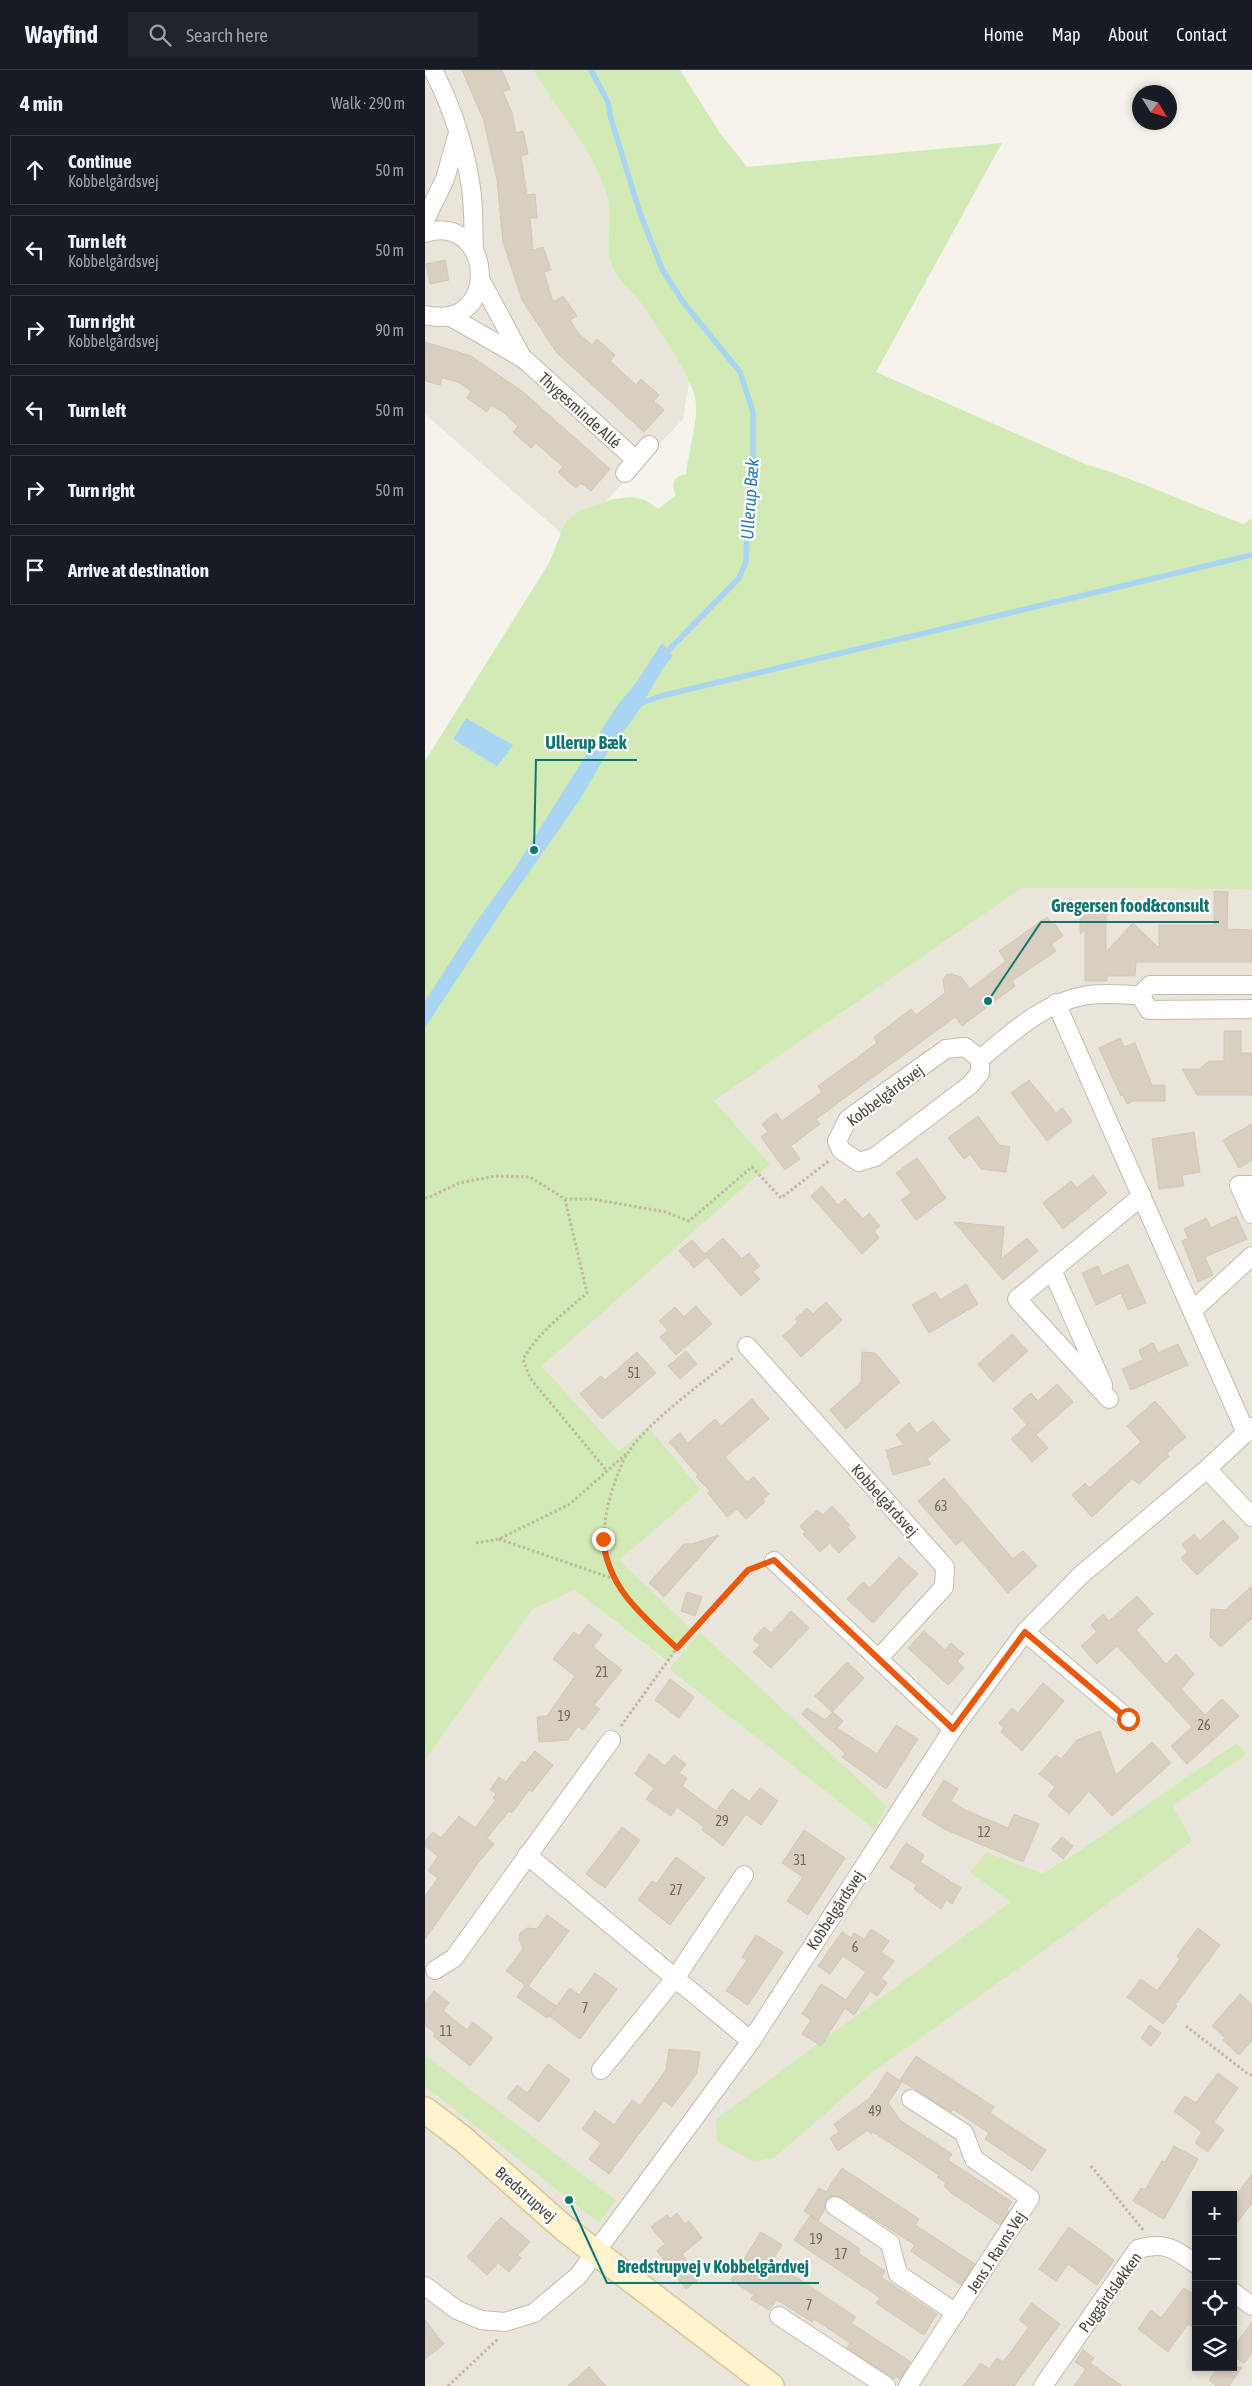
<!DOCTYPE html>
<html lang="en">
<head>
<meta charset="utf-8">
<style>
	body { margin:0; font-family:"Asap Condensed",sans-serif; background:#20242c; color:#f1f3f6 }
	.controls { position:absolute; right:15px; bottom:15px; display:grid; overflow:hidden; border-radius:0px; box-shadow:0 2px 8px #0003 }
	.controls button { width:45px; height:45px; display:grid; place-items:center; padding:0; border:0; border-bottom:1px solid #363941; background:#171b24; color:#f1f3f6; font:25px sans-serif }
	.compass { position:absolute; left:707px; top:15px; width:45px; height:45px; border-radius:50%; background:#171b24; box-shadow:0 2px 8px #0003; rotate:127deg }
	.stop { position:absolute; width:15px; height:15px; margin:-11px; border:4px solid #ea580c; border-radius:50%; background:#fff }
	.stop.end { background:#ea580c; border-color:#fff; box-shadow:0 1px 5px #0008 }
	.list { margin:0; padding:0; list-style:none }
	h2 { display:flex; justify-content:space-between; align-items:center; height:65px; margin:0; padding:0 20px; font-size:21px }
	h2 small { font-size:16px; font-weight:400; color:#9ea1a6 }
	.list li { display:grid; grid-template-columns:32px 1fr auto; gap:15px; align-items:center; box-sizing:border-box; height:70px; margin:0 10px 10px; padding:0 10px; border:1px solid #363941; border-radius:0px }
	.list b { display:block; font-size:19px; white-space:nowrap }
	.list p { margin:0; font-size:16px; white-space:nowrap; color:#9ea1a6 }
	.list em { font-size:16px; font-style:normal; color:#9ea1a6 }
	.icon { flex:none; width:28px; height:28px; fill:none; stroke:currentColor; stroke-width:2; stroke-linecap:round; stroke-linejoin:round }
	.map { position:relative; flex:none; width:827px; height:2316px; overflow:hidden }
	header { display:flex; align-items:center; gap:30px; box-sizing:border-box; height:70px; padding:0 25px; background:#171b24; border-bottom:1px solid #363941 }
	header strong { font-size:24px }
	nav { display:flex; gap:28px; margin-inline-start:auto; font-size:18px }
	.search { width:350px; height:45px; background:#20242c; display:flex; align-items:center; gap:12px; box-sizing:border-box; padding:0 18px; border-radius:0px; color:#9ea1a6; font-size:19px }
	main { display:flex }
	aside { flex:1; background:#171b24 }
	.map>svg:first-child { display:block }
</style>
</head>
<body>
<header>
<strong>Wayfind</strong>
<div class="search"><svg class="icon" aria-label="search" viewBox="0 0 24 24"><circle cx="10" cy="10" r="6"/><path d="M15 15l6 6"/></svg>Search here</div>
<nav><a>Home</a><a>Map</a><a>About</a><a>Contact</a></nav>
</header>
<main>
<aside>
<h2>4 min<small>Walk · 290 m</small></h2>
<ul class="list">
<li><svg class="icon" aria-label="ahead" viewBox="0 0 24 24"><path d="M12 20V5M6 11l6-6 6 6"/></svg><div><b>Continue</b><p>Kobbelgårdsvej</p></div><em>50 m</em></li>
<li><svg class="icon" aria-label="left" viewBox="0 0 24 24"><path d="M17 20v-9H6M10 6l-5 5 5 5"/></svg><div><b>Turn left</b><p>Kobbelgårdsvej</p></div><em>50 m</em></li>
<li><svg class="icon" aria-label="right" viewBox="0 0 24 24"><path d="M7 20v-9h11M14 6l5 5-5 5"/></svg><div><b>Turn right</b><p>Kobbelgårdsvej</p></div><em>90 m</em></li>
<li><svg class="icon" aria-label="left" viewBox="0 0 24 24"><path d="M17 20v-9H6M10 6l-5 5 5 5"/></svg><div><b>Turn left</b></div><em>50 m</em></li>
<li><svg class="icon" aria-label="right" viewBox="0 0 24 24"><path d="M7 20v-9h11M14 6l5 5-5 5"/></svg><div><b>Turn right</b></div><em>50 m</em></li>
<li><svg class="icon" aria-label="arrive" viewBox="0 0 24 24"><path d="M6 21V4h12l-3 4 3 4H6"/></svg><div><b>Arrive at destination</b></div></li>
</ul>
</aside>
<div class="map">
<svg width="827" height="2316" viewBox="0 0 827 2316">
	<rect width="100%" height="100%" fill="#f6f3ec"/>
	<g fill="#eae5da" fill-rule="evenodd">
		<polygon points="0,0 115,0 168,91 266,301 258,349 144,470 0,344"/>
		<path d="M597 818 827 819V2316H0V1690L107 1540 149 1520 242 1592 252 1578 269 1561 193 1490 276 1420 194 1381 117 1296 230 1193 345 1094 289 1031ZM771 2125H808V2297H771Z"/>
	</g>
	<g fill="#d2eab5" fill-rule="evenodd">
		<path d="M109 0H255L295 63 322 97 577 73 451 302 660 394C715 410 765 435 819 454L827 448V819L597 818 289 1031 345 1094 117 1296 194 1381 223 1357 276 1420 194 1490 269 1561 252 1578 243 1592 149 1520 107 1540 0 1690V691L124 493 141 451 156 440 189 429 207 427 220 430 233 439 251 425C245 413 248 407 261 404 263 386 273 349 271 333 269 308 231 256 217 234 207 220 193 212 187 195 179 174 189 150 183 128 167 75 134 45 109 0ZM41 648 87 675 72 697 28 669Z"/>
		<polygon points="275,1562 462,1736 449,1759 244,1599"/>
		<polygon points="812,1673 821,1684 748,1736 767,1771 647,1860 449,2001 349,2088 328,2091 292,2072 291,2049 586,1832 545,1802 561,1782 617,1804 659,1778"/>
		<polygon points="0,1985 191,2130 174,2153 0,2016"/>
	</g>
	<g fill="#a9d4f2">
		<polygon points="237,573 248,586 240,595 211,645 182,683 154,731 81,835 0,958 0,931 52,851 89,800 191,637 211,613"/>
		<polygon points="41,648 88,675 72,697 28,669"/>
	</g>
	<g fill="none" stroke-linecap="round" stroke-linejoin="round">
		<g stroke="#a9d4f2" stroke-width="5.5">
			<polyline points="166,0 183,32 186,49 215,143 237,199 258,232 315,302 328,342 328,402 323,438 321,492 314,508 239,585"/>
			<polyline points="214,634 236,626 827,485"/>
		</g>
	</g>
	<g fill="#d8cfc1" stroke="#d3c7b4">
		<polygon points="37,0 77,0 85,19 78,22 87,43 91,63 98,61 103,84 96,86 102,125 110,124 112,148 105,148 108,180 118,177 126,200 119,202 128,232 138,226 152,246 145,250 154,264 167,275 172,269 190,285 185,291 211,315 216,309 234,325 229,331 239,340 219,362 132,283 97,230 78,172 72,110 59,51"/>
		<polygon points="20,190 24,210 5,214 1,194"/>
		<polygon points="0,272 46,286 97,321 185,399 166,421 156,413 151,418 133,402 138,397 111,373 106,378 88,362 93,356 79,343 66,335 62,342 42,328 46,321 33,312 17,308 15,315 0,311"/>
		<polygon points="789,821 803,822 802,859 827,860 827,892 711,892 710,906 682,906 682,911 660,911 660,860 655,864 655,844 684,844 681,846 681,882 708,853 734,878 734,855 789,855"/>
		<polygon points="622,847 628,855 630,854 638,866 626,874 631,881 587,911 590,916 537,956 530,947 391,1049 395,1054 366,1076 375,1089 360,1100 336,1067 343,1062 337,1054 351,1043 357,1051 397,1022 393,1016 452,973 449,967 486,939 491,945 520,923 518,910 521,905 526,904 536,907 545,919 581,891 574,881"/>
		<polygon points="799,961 816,961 816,983 827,983 827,1025 772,1025 757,999 774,999 784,991 799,991"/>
		<polygon points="695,968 699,977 710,973 727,1015 740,1015 740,1031 708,1031 702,1034 698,1025 696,1026 674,978"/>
		<polygon points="604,1010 631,1043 637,1038 647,1051 622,1071 586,1023"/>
		<polygon points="553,1046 574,1075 585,1077 581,1102 556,1099 545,1084 539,1089 523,1068"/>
		<polygon points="827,1054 827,1090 814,1098 798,1070"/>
		<polygon points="769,1062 775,1102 757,1105 759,1116 734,1119 727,1069"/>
		<polygon points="492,1088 521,1128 491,1150 476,1130 486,1123 471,1103"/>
		<polygon points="668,1105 682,1123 638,1159 618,1133 646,1111 652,1118"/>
		<polygon points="397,1116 413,1135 420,1129 438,1149 444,1143 455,1156 449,1161 454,1168 437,1184 386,1126"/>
		<polygon points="811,1146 822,1169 780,1187 788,1205 773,1212 757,1171 763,1168 759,1159 781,1148 786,1158"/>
		<polygon points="529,1152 579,1157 576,1189 602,1168 613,1181 578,1210"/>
		<polygon points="298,1168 317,1189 324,1183 335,1196 328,1202 335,1209 316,1226 282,1187 269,1198 254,1181 267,1170 280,1184"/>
		<polygon points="703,1194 721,1233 703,1240 696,1223 671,1235 657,1203 673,1196 677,1206"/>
		<polygon points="541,1214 553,1234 504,1263 487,1235 510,1222 515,1230"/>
		<polygon points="401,1232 417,1250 376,1287 358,1266 373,1252 370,1249 382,1238 388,1244"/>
		<polygon points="271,1236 287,1254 251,1285 235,1267 243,1260 234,1251 250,1237 259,1247"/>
		<polygon points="587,1264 603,1281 568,1312 553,1294"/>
		<polygon points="728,1273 733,1283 753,1274 763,1295 706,1320 697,1299 718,1290 714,1280"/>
		<polygon points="261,1281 272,1294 255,1309 243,1296"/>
		<polygon points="212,1282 231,1303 177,1349 155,1324 176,1306 180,1310"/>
		<polygon points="437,1282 450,1283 475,1312 421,1359 405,1340 436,1312"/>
		<polygon points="632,1314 648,1332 611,1365 588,1339 606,1323 613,1331"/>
		<polygon points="327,1329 344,1349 300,1387 322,1412 329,1407 344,1424 338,1429 340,1432 321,1449 312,1439 302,1447 283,1423 285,1421 271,1407 273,1405 244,1372 255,1363 263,1373 290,1349 296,1356"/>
		<polygon points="730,1331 761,1367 742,1383 744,1386 714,1414 707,1409 667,1447 647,1425 660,1413 664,1418 716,1372 702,1356"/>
		<polygon points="508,1351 525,1370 502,1389 506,1394 468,1405 461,1380 479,1375 471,1365 484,1353 492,1363"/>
		<polygon points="602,1355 623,1378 607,1392 586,1369"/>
		<polygon points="519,1408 588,1489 598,1481 612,1496 583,1523 537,1470 531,1475 493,1431"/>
		<polygon points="407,1436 425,1455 422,1457 431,1467 414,1483 405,1473 395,1482 378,1464 380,1462 375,1456 392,1440 398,1445"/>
		<polygon points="798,1450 814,1467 772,1505 756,1488 763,1482 757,1475 769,1464 775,1471"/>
		<polygon points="294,1465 239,1527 224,1513 259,1474 267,1474"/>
		<polygon points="474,1487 493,1504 448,1553 422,1529 438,1512 445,1518"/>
		<polygon points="827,1516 827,1548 796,1577 785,1567 786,1539 800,1540"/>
		<polygon points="262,1522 277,1527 270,1546 256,1541"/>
		<polygon points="712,1526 728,1544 711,1560 741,1594 751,1584 769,1604 756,1619 780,1645 797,1629 814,1646 762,1694 746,1676 767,1657 692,1576 672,1594 656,1576 672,1562 666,1555 678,1544 684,1551"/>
		<polygon points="366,1541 384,1558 346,1598 328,1582 335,1575 328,1569 339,1557 346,1563"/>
		<polygon points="163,1554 177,1565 168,1577 197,1600 169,1635 175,1639 158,1660 153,1656 143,1670 114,1672 112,1647 122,1646 150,1606 128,1589 149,1562 154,1566"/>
		<polygon points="499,1561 520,1580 526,1573 539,1584 532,1591 539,1598 523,1615 483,1578"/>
		<polygon points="422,1592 439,1608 407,1642 390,1626"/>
		<polygon points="245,1609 269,1627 254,1648 230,1630"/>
		<polygon points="618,1613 639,1631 597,1681 576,1662 579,1658 574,1653 587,1638 593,1643"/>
		<polygon points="382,1638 400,1650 408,1642 418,1651 412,1658 452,1684 471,1655 493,1669 461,1719 417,1687 420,1683 377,1644"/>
		<polygon points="675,1661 691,1705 727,1672 746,1693 687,1746 664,1721 644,1744 623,1726 630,1717 614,1704 631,1685 636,1689 652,1670"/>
		<polygon points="110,1681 128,1695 107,1722 104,1720 87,1743 84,1741 62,1768 69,1774 54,1792 0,1869 0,1826 13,1808 3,1801 13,1786 0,1776 0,1771 8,1762 16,1768 34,1746 50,1758 71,1730 68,1728 71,1724 65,1719 74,1707 81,1712 97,1691 100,1693"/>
		<polygon points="224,1684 240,1696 249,1685 261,1694 254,1703 262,1708 257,1716 291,1741 307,1719 324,1731 335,1718 353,1731 336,1755 321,1744 298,1776 277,1760 279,1757 252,1737 246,1746 221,1729 229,1718 210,1704"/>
		<polygon points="519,1710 533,1719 526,1731 538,1739 583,1758 589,1744 614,1754 598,1792 519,1759 497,1745"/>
		<polygon points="197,1757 215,1770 180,1818 161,1804"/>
		<polygon points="379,1760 420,1788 383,1845 362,1831 378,1807 357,1793"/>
		<polygon points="637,1767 648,1776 638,1789 626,1779"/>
		<polygon points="481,1773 499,1785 495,1792 536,1818 527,1834 521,1830 516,1839 489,1819 492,1815 465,1798"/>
		<polygon points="251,1787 280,1808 245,1855 213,1830 227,1811 231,1814"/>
		<polygon points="122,1845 144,1861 103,1916 131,1936 122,1948 92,1927 100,1915 81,1901 98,1879 94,1869 95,1863 102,1858 112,1859"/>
		<polygon points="773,1858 795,1875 750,1935 752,1936 738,1954 702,1927 716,1909 732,1921 755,1889 752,1886"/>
		<polygon points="446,1859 464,1871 456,1882 469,1891 456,1908 462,1913 452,1926 445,1921 429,1945 420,1938 396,1976 377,1964 386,1950 377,1944 396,1914 421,1930 441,1902 418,1886 405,1904 393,1896 417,1862 426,1868 429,1863 439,1869"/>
		<polygon points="331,1865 358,1882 323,1935 301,1921 322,1890 317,1887"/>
		<polygon points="170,1903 192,1919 155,1969 124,1946 145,1918 154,1925"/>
		<polygon points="9,1921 24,1933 18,1941 42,1960 48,1952 68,1968 45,1996 8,1966 10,1963 0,1955 0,1933"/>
		<polygon points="815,1924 827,1935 827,1970 814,1985 798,1970 800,1968 787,1956"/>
		<polygon points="725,1955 736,1963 726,1976 716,1968"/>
		<polygon points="244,1979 275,1982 272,2003 247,2037 239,2031 184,2104 164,2089 176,2073 157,2059 170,2041 189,2055 207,2030 215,2036 241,2000"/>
		<polygon points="491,1986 569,2037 565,2043 621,2080 607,2101 560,2069 564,2063 528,2039 526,2042 475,2010"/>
		<polygon points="123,1994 145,2010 114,2052 82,2028 92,2015 102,2023"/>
		<polygon points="462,2002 477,2012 463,2033 475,2050 527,2084 523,2090 587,2132 582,2139 584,2141 575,2155 525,2122 519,2116 521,2113 512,2107 514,2105 448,2062 446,2064 443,2060 413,2081 405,2068 414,2062 409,2054 445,2028"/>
		<polygon points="793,2003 813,2018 789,2052 799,2060 783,2082 770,2073 777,2062 749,2041 760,2026 771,2033"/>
		<polygon points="749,2076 773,2089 739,2149 708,2131 716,2118 720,2120 737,2091 740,2092"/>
		<polygon points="417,2098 494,2149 490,2155 550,2194 536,2215 486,2181 490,2175 415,2127 405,2125 407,2126 401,2131 400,2139 393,2151 379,2141 394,2118 401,2122"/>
		<polygon points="827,2104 827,2133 808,2158 808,2129"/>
		<polygon points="252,2143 260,2154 264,2151 277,2168 257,2184 274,2209 261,2219 232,2181 240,2174 226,2157 242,2145 245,2149"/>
		<polygon points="385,2146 435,2179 433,2183 460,2201 456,2207 512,2244 499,2265 451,2233 455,2228 448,2223 369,2170"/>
		<polygon points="76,2147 105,2172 93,2185 96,2188 84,2202 73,2193 62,2205 42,2187"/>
		<polygon points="644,2157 689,2190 672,2215 643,2194 631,2211 614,2199"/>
		<polygon points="336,2162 357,2175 347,2191 431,2247 426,2253 486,2292 475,2309 471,2306 469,2309 422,2278 425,2273 389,2249 387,2252 352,2230 344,2240 326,2229 329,2225 306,2210"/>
		<polygon points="759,2218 771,2226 771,2259 763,2254 743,2282 713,2259 726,2240 736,2248"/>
		<polygon points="607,2233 635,2254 589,2316 538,2316 556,2293 564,2299 572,2288 578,2292 604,2257 594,2250"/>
		<polygon points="0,2250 19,2274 0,2289"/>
		<polygon points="827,2252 827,2283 819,2293 808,2286 808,2278"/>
		<polygon points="658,2280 669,2288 665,2293 697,2316 649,2316 661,2299 650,2292"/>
		<polygon points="164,2297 181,2316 143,2316"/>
		<polygon points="794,2297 817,2297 804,2316 791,2316 784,2310"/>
	</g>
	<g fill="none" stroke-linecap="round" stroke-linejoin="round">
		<defs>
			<g id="street">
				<path d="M8 0C27 37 40 76 46 118 49 138 48 159 49 180"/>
				<polyline points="0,150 20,109 33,63"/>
				<path d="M0 163C68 141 78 263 0 245"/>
				<polyline points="56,211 98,289"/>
				<polyline points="24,246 99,289 211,390"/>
				<polyline points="200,403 224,375"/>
				<polyline points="715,925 724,940 827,939"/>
				<polyline points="631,933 821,1363"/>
				<path d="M555 989 540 977 521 979 423 1049 412 1071 416 1080 434 1092 450 1087 545 1015 555 1003V989C587 963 616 934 658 926 676 922 697 925 715 925L725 915H827"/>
				<polyline points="827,1115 814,1115 827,1144"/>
				<polyline points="627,1200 678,1315"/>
				<polyline points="768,1240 827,1186"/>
				<polyline points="322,1276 520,1497 519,1517 453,1589"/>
				<polyline points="684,1329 592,1229 717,1126"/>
				<polyline points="782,1399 827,1447"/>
				<polyline points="349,1491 528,1659"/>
				<polyline points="600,1562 703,1649"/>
				<polyline points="102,1785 326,1971"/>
				<polyline points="10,1900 29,1888 186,1670"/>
				<polyline points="176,2000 251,1907 319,1805"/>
				<polyline points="410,2136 465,2173 473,2204 531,2243"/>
				<polyline points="0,2216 32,2240 56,2250 80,2252 109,2243 153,2206 326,1971 528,1659 600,1562 656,1505 782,1399 827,1357"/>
				<polyline points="808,2222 827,2236"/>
				<polyline points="354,2246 461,2316"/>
				<polyline points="483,2316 605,2128 549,2089 539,2063 486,2029"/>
				<path d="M618 2316 713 2179C739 2171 750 2179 771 2194"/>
			</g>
			<polyline id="secondary" points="0,2040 38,2069 140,2159 346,2316"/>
		</defs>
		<use href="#street" stroke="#c2bbae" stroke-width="20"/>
		<use href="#secondary" stroke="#d6c79b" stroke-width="28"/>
		<g stroke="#c4b79f" stroke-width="3" stroke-dasharray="2.5 2.5" stroke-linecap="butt">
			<polyline points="0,1128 5,1127 34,1113 70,1106 105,1107 140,1129 167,1129 241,1142 264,1151 327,1097 356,1128 405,1090"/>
			<path d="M140 1129 162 1223C139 1243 113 1263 98 1289L105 1308 182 1401"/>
			<polyline points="74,1469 189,1509"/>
			<polyline points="51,1473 74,1469 145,1434 201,1384"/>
			<path d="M252 1578C224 1552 194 1527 181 1490 176 1479 179 1464 180 1453 182 1432 193 1398 204 1381 227 1348 278 1313 309 1287"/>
			<polyline points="196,1656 252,1578 323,1500 334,1496"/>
			<polyline points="761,1956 823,2004 827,2005"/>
			<polyline points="666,2096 719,2161"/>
			<polyline points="23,2316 73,2269"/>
		</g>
		<use href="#street" stroke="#fff" stroke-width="18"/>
		<use href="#secondary" stroke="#fff3cd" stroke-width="25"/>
	</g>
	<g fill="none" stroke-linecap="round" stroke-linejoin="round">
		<path stroke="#ea580c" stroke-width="6" d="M178 1469C183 1519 218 1546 252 1578L323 1500 349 1490 528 1659 600 1562 703 1649"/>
	</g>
	<g text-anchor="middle" stroke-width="4.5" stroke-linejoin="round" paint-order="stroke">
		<g font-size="14" fill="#6e675b">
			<text x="209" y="1308">51</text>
			<text x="516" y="1441">63</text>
			<text x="177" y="1607">21</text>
			<text x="139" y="1651">19</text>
			<text x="779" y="1660">26</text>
			<text x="297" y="1756">29</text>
			<text x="559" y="1767">12</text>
			<text x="375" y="1795">31</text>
			<text x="251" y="1825">27</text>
			<text x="430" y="1882">6</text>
			<text x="160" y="1943">7</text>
			<text x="21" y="1966">11</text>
			<text x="450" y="2046">49</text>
			<text x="391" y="2174">19</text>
			<text x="416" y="2189">17</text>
			<text x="384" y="2240">7</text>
		</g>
		<g font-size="16" fill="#4b4439" stroke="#fff">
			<text transform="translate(155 340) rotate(42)" y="6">Thygesminde Allé</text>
			<text transform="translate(460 1025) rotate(-37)" y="6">Kobbelgårdsvej</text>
			<text transform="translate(460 1430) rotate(48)" y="6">Kobbelgårdsvej</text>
			<text transform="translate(410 1840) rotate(-57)" y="6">Kobbelgårdsvej</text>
			<text transform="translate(101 2124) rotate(41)" y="6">Bredstrupvej</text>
			<text transform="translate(571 2182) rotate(-57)" y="6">Jens J. Ravns Vej</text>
			<text transform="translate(685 2222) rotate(-54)" y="6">Puggårdsløkken</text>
		</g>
		<g font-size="18" font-style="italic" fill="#2e7ab2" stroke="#fff">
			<text transform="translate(325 429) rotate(-86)" y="6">Ullerup Bæk</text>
		</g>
	</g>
	<path fill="none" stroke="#0f766e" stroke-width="2" d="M109 780L111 690H212M563 931L616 852H794M144 2130L182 2213H394"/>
	<g fill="#0f766e" stroke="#fff" stroke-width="2">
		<circle cx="109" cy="780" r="5"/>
		<circle cx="563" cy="931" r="5"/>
		<circle cx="144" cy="2130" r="5"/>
	</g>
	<g font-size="18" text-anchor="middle" font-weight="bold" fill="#0f766e" stroke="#fff" stroke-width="4.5" stroke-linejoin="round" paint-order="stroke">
		<text x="161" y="679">Ullerup Bæk</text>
		<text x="705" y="842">Gregersen food&amp;consult</text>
		<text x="288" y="2203">Bredstrupvej v Kobbelgårdvej</text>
	</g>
</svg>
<div class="controls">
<button>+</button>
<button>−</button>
<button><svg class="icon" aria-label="locate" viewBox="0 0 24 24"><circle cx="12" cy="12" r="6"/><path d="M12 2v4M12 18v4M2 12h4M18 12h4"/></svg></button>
<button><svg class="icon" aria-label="layers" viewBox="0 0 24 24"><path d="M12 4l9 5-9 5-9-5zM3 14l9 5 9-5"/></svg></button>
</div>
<svg class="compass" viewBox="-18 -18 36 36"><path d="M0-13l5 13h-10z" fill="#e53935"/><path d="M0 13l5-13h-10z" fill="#9ea1a6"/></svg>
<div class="stop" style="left:703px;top:1649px"></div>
<div class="stop end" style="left:178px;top:1469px"></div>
</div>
</main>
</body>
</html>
